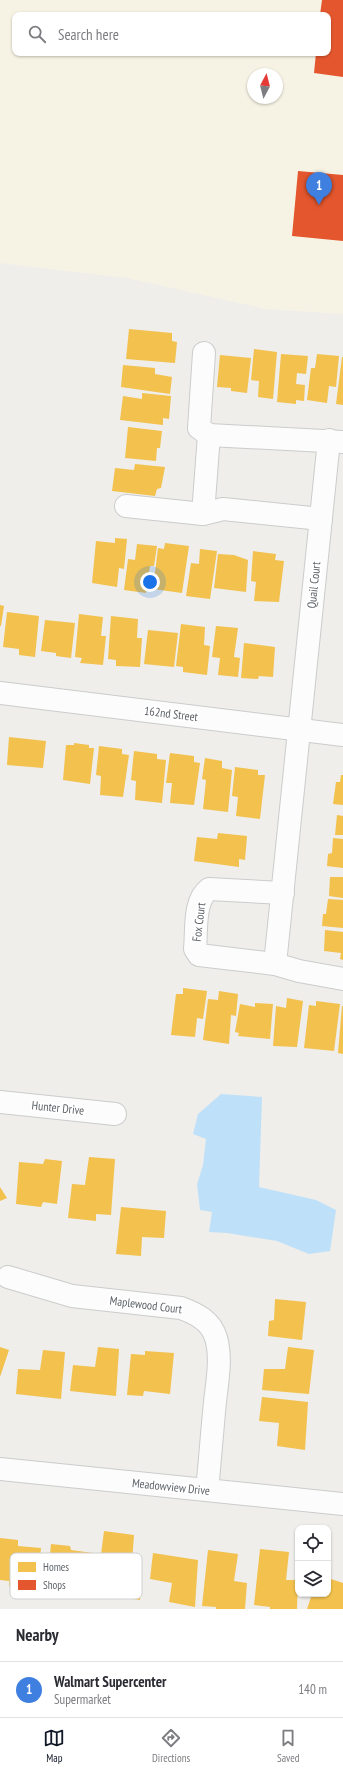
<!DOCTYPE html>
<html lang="en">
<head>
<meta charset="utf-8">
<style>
	body { margin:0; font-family:"PT Sans Narrow",sans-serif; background:#f2f2f3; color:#2b2b33 }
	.controls { position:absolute; right:12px; bottom:12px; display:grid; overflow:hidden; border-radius:8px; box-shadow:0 1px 3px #0004 }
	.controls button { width:36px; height:36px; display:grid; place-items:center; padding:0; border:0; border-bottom:1px solid #e1e1e2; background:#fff; color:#2b2b33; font:20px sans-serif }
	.compass { position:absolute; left:247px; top:68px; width:36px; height:36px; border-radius:50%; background:#fff; box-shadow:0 1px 3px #0004; rotate:7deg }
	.you { position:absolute; left:150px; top:582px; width:14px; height:14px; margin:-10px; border:3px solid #fff; border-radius:50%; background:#1a73e8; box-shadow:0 0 0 6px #1a73e833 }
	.badge { display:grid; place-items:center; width:26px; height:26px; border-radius:50%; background:#111827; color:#fff; font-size:13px; font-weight:700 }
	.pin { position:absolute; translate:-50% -33px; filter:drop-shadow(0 1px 2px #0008) }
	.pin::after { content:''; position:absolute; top:21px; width:14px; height:12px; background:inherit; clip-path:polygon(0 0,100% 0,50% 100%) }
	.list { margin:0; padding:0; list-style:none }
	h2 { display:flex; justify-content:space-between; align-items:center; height:52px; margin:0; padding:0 16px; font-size:17px }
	h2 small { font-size:13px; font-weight:400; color:#7c7c81 }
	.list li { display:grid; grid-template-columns:26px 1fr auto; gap:12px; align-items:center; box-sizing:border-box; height:56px; padding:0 16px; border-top:1px solid #e1e1e2 }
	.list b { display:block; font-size:15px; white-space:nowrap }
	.list p { margin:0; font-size:13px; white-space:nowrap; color:#7c7c81 }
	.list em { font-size:13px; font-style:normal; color:#7c7c81 }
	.icon { flex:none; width:22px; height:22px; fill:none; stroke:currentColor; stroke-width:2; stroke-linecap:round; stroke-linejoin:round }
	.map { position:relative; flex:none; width:343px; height:1609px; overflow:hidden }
	.search { position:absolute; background:#fff; box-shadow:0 1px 3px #0004; left:12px; right:12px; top:12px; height:44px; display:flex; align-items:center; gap:10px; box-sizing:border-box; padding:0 14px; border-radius:8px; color:#7c7c81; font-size:15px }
	.sheet { height:108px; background:#fff }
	nav { display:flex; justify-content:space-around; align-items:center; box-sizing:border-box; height:56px; border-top:1px solid #e1e1e2; background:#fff; font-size:11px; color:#7c7c81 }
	nav a { display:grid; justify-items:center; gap:2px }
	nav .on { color:#111827 }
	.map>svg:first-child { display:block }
</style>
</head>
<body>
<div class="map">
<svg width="343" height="1609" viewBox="0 0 343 1609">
	<rect width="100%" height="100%" fill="#efeeea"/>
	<path fill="#f7f3e4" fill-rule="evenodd" d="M0 0H343V314L266 309 127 278 0 263ZM15 15H328V53H15ZM253 74H277V98H253Z"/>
	<polygon fill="#bfe0f9" points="221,1094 262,1097 259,1187 316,1200 336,1210 330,1251 309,1254 277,1241 227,1233 209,1232 212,1212 200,1210 197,1184 203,1165 206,1139 193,1134 198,1114"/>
	<g fill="#f2c14e">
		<polygon points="129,329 172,333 172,341 177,342 175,363 126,359"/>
		<polygon points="254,349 277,352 273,399 258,397 259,381 251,380"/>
		<polygon points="281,354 308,356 306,374 297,373 296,384 305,385 304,401 296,400 296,404 277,402"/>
		<polygon points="317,354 339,356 336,387 329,386 327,403 307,400 311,368 315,368"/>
		<polygon points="220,355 251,358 247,393 231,391 231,388 217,387"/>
		<polygon points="342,357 343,357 343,405 336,404"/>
		<polygon points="123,365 155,368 155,374 172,377 170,394 121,387"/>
		<polygon points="142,393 171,396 169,419 163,418 163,425 120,420 123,396 142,399"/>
		<polygon points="128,427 162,431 160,448 157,448 156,461 125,458"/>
		<polygon points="135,464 165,467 161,488 157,489 155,496 112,491 115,468 134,470"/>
		<polygon points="115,538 127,539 124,569 119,568 117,587 92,583 96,541 115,543"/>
		<polygon points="165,543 189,546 182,593 153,589 158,548 164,549"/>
		<polygon points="137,544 157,546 154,566 150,566 146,593 124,590 128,559 135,560"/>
		<polygon points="200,549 217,551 210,599 186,596 191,563 199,564"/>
		<polygon points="253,551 276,554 275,560 284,561 279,602 254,601 256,582 251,581"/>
		<polygon points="218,554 234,555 248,560 246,592 214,588"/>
		<polygon points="0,605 4,606 1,626 0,626"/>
		<polygon points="7,612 39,616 35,657 19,655 19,649 3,647"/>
		<polygon points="79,614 103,617 101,636 106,636 103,665 80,663 82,658 75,657"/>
		<polygon points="111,616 138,619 137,638 142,638 140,667 116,666 116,660 108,659"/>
		<polygon points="45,620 75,623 71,658 56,656 56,653 41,651"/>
		<polygon points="181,624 205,627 204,645 210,646 207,675 183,672 183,667 176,666"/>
		<polygon points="216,626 238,628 234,657 240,658 238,677 218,675 220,658 212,657"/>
		<polygon points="148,630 178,633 174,667 144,664"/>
		<polygon points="244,643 275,647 273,677 259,676 258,679 241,678"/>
		<polygon points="9,737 46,741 43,768 7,765"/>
		<polygon points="74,743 89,745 89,748 94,748 90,784 63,780 66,745 74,745"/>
		<polygon points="99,746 122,749 122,754 129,755 123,797 100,795 101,776 96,775"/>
		<polygon points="134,751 157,754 157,759 166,760 162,803 135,800 136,781 131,780"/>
		<polygon points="170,753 194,756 194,762 200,763 194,805 170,803 172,783 166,783"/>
		<polygon points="205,758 222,761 222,768 232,770 228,812 203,809 206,780 202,779"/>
		<polygon points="235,767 258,770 258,775 265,775 260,819 236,816 238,797 232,796"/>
		<polygon points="341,775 343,775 343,805 333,804 336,782 340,782"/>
		<polygon points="337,815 343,816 343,835 335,835"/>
		<polygon points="218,833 247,836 245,860 239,859 239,867 194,861 197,837 217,839"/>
		<polygon points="333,838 343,839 343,868 327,866 328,854 332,853"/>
		<polygon points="330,877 343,877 343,898 329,896"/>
		<polygon points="328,899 343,900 343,928 322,926 323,914 326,914"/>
		<polygon points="325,930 343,932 343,960 340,959 341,953 324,951"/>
		<polygon points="183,988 207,991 203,1019 197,1018 195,1037 171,1035 176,994 183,994"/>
		<polygon points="219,991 238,994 236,1016 231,1015 229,1044 203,1040 208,999 218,1000"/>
		<polygon points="287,998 303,1001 297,1047 273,1046 276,1006 286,1008"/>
		<polygon points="316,1001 340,1004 334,1051 304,1048 309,1005 316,1006"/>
		<polygon points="255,1003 273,1004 270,1039 238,1036 239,1033 235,1032 240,1004 255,1007"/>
		<polygon points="342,1006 343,1006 343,1054 338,1053"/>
		<polygon points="89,1157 115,1159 111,1215 96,1214 96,1221 68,1218 72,1184 85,1185"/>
		<polygon points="45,1159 62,1161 57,1204 43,1202 41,1207 16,1204 19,1162 43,1164"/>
		<polygon points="0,1187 7,1198 0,1201"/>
		<polygon points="121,1207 166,1211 164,1238 142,1237 141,1256 116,1254"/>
		<polygon points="275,1299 306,1302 302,1340 268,1336 269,1321 274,1320"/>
		<polygon points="0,1347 9,1350 0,1377"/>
		<polygon points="98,1347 119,1349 116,1396 70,1391 73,1365 95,1367"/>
		<polygon points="288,1347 314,1350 309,1394 262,1390 264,1369 285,1369"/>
		<polygon points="43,1350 65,1352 61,1399 16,1394 18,1369 40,1370"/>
		<polygon points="145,1351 174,1353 170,1394 144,1391 143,1396 127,1395 131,1354 145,1355"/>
		<polygon points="262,1397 308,1402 305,1450 277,1446 279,1423 259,1421"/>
		<polygon points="104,1531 134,1535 132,1562 142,1564 140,1600 96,1594"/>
		<polygon points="0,1538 18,1540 18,1546 41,1548 37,1588 9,1586 9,1581 0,1580"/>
		<polygon points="51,1544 70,1546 71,1550 93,1553 88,1593 61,1591 61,1587 47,1586"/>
		<polygon points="260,1549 289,1552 286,1580 298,1580 297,1609 270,1609 270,1607 254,1605"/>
		<polygon points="208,1550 238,1554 234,1581 247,1583 245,1609 216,1609 216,1607 202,1606"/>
		<polygon points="153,1553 198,1560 195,1607 169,1602 172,1583 150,1579"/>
		<polygon points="328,1578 343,1583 343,1609 307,1609 312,1594 328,1594"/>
	</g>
	<g fill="#e4572e">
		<polygon points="322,0 343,0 343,77 314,73 316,53 328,53 328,15 320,15"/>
		<polygon points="298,171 343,175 343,241 292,236"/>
	</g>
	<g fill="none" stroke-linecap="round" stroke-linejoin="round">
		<defs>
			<g id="minor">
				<polyline points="204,353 199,428 209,435 343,442"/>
				<polyline points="126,506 203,514 223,509 321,519"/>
				<polyline points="203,514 209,435"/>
				<polyline points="0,693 343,735"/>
				<path d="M283 893 209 889C193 901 197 931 195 949L199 955 275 964 299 971 343 979"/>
				<polyline points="275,964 329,440"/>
				<polyline points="0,1102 115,1114"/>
				<path d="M8 1277 72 1296 181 1308C197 1314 211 1321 216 1338 222 1358 217 1383 215 1402 212 1432 210 1461 207 1490"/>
				<polyline points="0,1469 343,1504"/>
			</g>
		</defs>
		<use href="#minor" stroke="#cbcccc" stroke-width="24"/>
		<use href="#minor" stroke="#fdfcfc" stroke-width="22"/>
	</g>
	<g text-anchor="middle" stroke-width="4" stroke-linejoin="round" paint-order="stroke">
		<g font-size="12" fill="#5f6368" stroke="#fff">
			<text transform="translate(314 585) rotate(-84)" y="4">Quail Court</text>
			<text transform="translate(171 714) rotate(7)" y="4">162nd Street</text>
			<text transform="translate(199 922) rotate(-83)" y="4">Fox Court</text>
			<text transform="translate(58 1108) rotate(6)" y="4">Hunter Drive</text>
			<text transform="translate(146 1305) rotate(7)" y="4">Maplewood Court</text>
			<text transform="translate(171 1487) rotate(6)" y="4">Meadowview Drive</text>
		</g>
	</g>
	<rect x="10" y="1553" width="132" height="46" rx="6" fill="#fff" stroke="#cfd0d2" stroke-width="1"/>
	<rect x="18" y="1562" width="18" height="10" fill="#f2c14e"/>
	<rect x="18" y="1580" width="18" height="10" fill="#e4572e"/>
	<g font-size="11" fill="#5f6368">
		<text x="43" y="1571">Homes</text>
		<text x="43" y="1589">Shops</text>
	</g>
</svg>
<div class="controls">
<button><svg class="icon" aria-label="locate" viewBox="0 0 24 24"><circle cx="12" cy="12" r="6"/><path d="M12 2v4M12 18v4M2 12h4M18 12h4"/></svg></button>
<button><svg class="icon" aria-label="layers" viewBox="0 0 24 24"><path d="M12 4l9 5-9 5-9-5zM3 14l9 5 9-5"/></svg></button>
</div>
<svg class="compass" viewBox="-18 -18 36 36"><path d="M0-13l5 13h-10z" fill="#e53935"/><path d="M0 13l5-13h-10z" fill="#7c7c81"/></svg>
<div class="you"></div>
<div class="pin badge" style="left:319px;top:205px;background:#3f7fe0">1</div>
<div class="search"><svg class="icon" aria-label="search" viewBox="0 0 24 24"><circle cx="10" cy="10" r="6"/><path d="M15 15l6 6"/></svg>Search here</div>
</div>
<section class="sheet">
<h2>Nearby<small></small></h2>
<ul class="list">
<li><span class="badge" style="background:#3f7fe0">1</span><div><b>Walmart Supercenter</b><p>Supermarket</p></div><em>140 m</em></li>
</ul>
</section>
<nav>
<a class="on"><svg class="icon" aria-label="map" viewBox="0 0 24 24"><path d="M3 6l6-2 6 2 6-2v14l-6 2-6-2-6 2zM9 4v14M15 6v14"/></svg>Map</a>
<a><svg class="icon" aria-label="directions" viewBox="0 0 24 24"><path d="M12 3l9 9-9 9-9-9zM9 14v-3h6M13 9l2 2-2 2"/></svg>Directions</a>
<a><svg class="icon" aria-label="saved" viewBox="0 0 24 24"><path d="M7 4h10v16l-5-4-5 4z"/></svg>Saved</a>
</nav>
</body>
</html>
